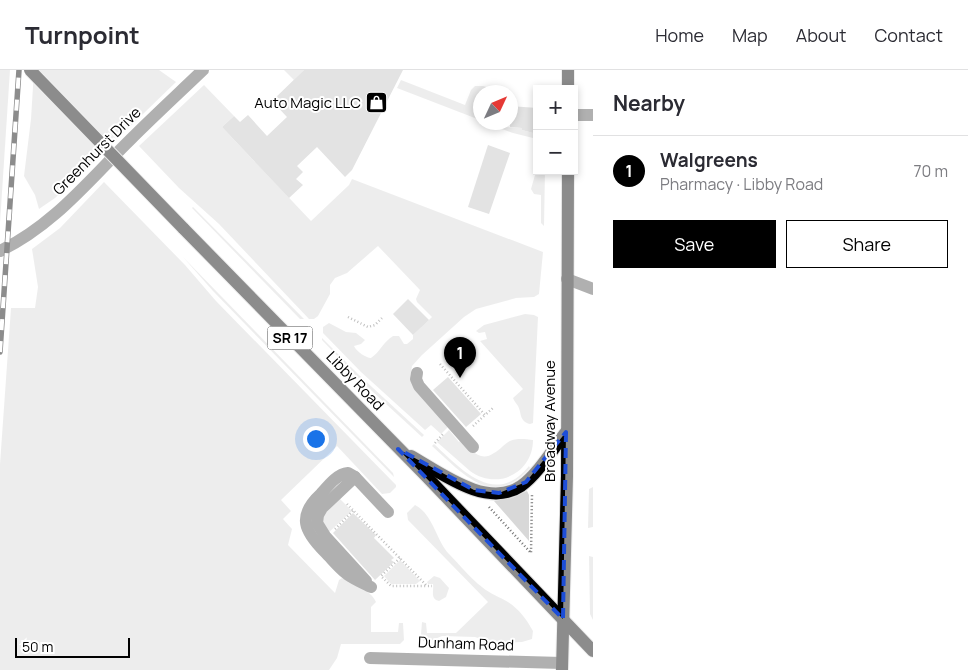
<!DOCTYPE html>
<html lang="en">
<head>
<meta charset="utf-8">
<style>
	body { margin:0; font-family:Manrope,sans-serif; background:#f7f7f7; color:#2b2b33 }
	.controls { position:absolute; right:15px; top:15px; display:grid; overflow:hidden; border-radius:0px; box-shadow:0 2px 8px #0003 }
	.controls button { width:45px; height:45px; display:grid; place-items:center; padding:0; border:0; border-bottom:1px solid #e1e1e2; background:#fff; color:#2b2b33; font:25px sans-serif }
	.compass { position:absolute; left:473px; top:15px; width:45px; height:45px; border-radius:50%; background:#fff; box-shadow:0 2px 8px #0003; rotate:46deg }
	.scale { position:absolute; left:15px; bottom:12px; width:115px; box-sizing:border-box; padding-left:5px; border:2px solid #000; border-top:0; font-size:14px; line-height:18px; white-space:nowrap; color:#000; -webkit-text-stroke:4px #fff; paint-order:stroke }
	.you { position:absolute; left:315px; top:368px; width:18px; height:18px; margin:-12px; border:4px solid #fff; border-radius:50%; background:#1a73e8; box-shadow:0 0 0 8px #1a73e833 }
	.badge { display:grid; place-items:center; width:32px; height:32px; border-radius:50%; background:#000; color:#fff; font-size:16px; font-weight:700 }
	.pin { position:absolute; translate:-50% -41px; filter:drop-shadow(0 1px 2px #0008) }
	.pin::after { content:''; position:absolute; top:26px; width:18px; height:15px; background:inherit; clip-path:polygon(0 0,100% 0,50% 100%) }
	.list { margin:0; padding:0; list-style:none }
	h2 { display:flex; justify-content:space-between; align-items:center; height:65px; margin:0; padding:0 20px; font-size:21px }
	h2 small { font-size:16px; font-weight:400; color:#7c7c81 }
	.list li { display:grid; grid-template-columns:32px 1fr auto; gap:15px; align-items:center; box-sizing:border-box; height:70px; padding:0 20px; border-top:1px solid #e1e1e2 }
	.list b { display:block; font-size:19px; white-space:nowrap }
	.list p { margin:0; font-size:16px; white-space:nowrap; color:#7c7c81 }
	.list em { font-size:16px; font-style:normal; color:#7c7c81 }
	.actions { display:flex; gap:10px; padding:15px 20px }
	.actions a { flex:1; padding:11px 0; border:1px solid #000; border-radius:0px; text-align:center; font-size:18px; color:#000 }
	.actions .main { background:#000; color:#fff }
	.map { position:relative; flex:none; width:593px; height:600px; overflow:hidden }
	header { display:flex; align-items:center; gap:30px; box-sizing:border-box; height:70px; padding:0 25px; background:#fff; border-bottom:1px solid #e1e1e2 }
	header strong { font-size:24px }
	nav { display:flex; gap:28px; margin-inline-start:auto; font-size:18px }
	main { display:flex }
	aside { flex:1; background:#fff }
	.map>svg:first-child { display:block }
</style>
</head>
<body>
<header>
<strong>Turnpoint</strong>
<nav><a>Home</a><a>Map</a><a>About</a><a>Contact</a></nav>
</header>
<main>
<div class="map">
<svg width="593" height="600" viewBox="0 0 593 600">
	<rect width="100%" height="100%" fill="#fff"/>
	<g fill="#d8d8d8">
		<polygon points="0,0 10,0 0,153"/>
		<polygon points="34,0 159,0 176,12 79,106 55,128 39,139 35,125 24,106 31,49"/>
		<polygon points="284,0 304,0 294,10"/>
		<polygon points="401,10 465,35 471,20 475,16 483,16 503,22 480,22 480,50 397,18"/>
		<path d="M204 15 234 46 222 57 311 151 349 115 352 109 543 182 539 224 534 227 516 228 476 239 464 247 422 285 412 296 410 308 449 356 441 364 431 355 425 360 361 302 323 263V257L329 253 346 262 356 263 365 270 361 274 354 276C356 281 366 288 371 288 380 282 383 272 393 266H399L404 274H407L413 269V265L432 247 417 232 416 229 420 220 378 176 347 203 335 208 330 215V224L318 246 314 249H309L219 154 179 118 139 76Z"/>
		<polygon points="486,53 504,53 504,57 522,58 522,60 537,64 537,69 513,63"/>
		<polygon points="537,98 537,101 545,101 544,156 541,153 541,125 534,124 531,119"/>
		<path d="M104 112 185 195 216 231 396 415V417L390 423 382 424 337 376 281 430 291 441 283 449 292 459 288 475 335 523 339 510 342 508C353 513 371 520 376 532L371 537V562H398L399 553H403L404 570 400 574H341L337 588 329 600H0V394L11 238H35L38 217 32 179 60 158Z"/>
		<polygon points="193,137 304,249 300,249 192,138"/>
		<polygon points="183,187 393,403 394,407 213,221"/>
		<path d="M525 244 534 245 538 247 533 353 530 354C519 351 522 344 518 336 516 333 514 331 513 328L523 319 481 272 480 271 487 269 485 262 479 263 476 261 484 255Z"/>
		<polygon points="322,268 359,305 424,365 422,367 361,311 322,270"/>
		<path d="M449 360 459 372 461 370C470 379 480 393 494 383 500 380 504 374 510 371 516 368 526 369 533 370 533 403 497 421 470 401L437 372Z"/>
		<path d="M434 374C461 399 495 438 529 396L530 398C493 440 462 403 432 376Z"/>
		<polygon points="593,417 593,457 588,458 589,419"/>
		<polygon points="527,421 529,425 529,471 494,431 512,428"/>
		<polygon points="339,428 352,441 328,463 322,454 323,445"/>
		<path d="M415 435C433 444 436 470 449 484 460 495 470 508 482 517 490 524 500 527 508 532 519 539 527 550 533 561L532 569 522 572 494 573 475 567 442 566 428 572 423 571 421 564 422 552 426 553 427 563H456L488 532 408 450 407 443Z"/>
		<polygon points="589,486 593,487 593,550 590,544"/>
		<polygon points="400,490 420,511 416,514 391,514 384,506"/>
		<path d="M434 506 440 508 449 518 446 527 439 531C430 529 434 521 433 514H428L427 512Z"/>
	</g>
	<g fill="#c0c0c0">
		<polygon points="304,0 403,0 352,100 345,107 317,77 297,96 303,102 296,109 303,115 289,128 222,57 234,46 240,52 248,45 267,66 287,47 272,31"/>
		<polygon points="510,36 537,38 537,64 522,60 522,58 510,57"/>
		<polygon points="488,75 510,83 489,144 468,137"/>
		<polygon points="408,229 429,250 413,265 393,244"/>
		<polygon points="448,307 481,344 466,357 433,320"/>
		<polygon points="353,443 376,465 374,468 394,488 391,490 394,492 375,510 333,463"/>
	</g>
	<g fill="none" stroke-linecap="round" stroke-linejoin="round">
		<defs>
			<g id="major">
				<polyline points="568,19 568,0"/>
				<polyline points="183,158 426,406 593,581"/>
				<path d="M411 386C441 403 487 439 521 416 538 404 553 379 566 362"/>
				<polyline points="562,600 567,406 568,101"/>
			</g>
		</defs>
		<use href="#major" stroke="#dbdbdb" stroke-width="14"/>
		<g stroke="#737373" stroke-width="2.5" stroke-dasharray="1 2.5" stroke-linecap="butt">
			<polyline points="348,247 368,257 375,255 383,247"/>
			<polyline points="440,294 485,345 493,338"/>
			<polyline points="473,356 485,345"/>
			<polyline points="435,373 444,363"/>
			<polyline points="347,434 427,516 432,516"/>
			<polyline points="489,437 531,483 532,425"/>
			<polyline points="335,459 354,440"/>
			<polyline points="400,488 381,506 391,516 427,516"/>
		</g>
		<g stroke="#515151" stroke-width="12">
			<polyline points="574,45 593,45"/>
			<path d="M0 181C54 155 89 110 131 69 154 46 179 23 203 0"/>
			<polyline points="567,209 593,219"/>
			<polyline points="417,303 416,309 419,316 473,377"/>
			<polyline points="355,407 322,438 318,445 317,453 325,466 366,511"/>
			<path d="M371 517C363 513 354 509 347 504 339 498 332 489 325 482 304 461 297 446 321 424 328 416 337 404 348 403L355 407 388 442"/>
			<polyline points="370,588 562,593"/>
		</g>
		<use href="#major" stroke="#000" stroke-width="12"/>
		<defs>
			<polyline id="rail" points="0,282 19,0"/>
		</defs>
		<use href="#rail" stroke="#000" stroke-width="5.5"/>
		<use href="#rail" stroke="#fff" stroke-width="4" stroke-dasharray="11" stroke-linecap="butt"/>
		<defs>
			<polyline id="major-bridge" points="30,0 183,158"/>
		</defs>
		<use href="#major-bridge" stroke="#dbdbdb" stroke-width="14" stroke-linecap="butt"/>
		<use href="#major-bridge" stroke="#000" stroke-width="12"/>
	</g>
	<path d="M0 0H593V600H0ZM566 362 563 549 398 379 474 420 499 423 526 412Z" fill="#fff" fill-opacity=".55" fill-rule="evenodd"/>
	<path fill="none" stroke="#1d4ed8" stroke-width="4" stroke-dasharray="10 6" stroke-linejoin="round" d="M566 362 563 549 398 379 474 420 499 423 526 412Z"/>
	<defs>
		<symbol id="shop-square" viewBox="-11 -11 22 22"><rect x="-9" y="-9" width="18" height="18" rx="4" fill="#000" stroke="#fff"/><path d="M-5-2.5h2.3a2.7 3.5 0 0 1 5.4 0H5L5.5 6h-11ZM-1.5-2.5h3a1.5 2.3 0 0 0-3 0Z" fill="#fff"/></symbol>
	</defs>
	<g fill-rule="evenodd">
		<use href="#shop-square" x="364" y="20" width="25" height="25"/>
	</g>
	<g text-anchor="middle" stroke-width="4" stroke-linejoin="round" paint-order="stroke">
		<rect fill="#fff" stroke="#4c4c4c" stroke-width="1" x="267.5" y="256.5" width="45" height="23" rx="4"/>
		<g font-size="14" font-weight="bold" fill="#000">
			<text x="290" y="273">SR 17</text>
		</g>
		<g font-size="15" fill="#000" stroke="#fff" text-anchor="end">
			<text x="361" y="38">Auto Magic LLC</text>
		</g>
		<g font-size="15" fill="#000" stroke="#fff">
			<text transform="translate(97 81) rotate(-45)" y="5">Greenhurst Drive</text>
			<text transform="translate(355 311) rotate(46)" y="5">Libby Road</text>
			<text transform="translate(550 351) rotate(-90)" y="5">Broadway Avenue</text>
			<text transform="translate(466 574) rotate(2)" y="5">Dunham Road</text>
		</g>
	</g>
</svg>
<div class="controls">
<button>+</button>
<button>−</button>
</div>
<svg class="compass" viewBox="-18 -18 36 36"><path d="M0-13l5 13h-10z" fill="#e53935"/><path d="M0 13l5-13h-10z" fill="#7c7c81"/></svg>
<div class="scale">50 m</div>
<div class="you"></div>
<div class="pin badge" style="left:460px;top:308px">1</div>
</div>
<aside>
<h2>Nearby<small></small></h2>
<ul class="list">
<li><span class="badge">1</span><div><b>Walgreens</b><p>Pharmacy · Libby Road</p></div><em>70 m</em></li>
</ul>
<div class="actions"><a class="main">Save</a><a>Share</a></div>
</aside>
</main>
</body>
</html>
